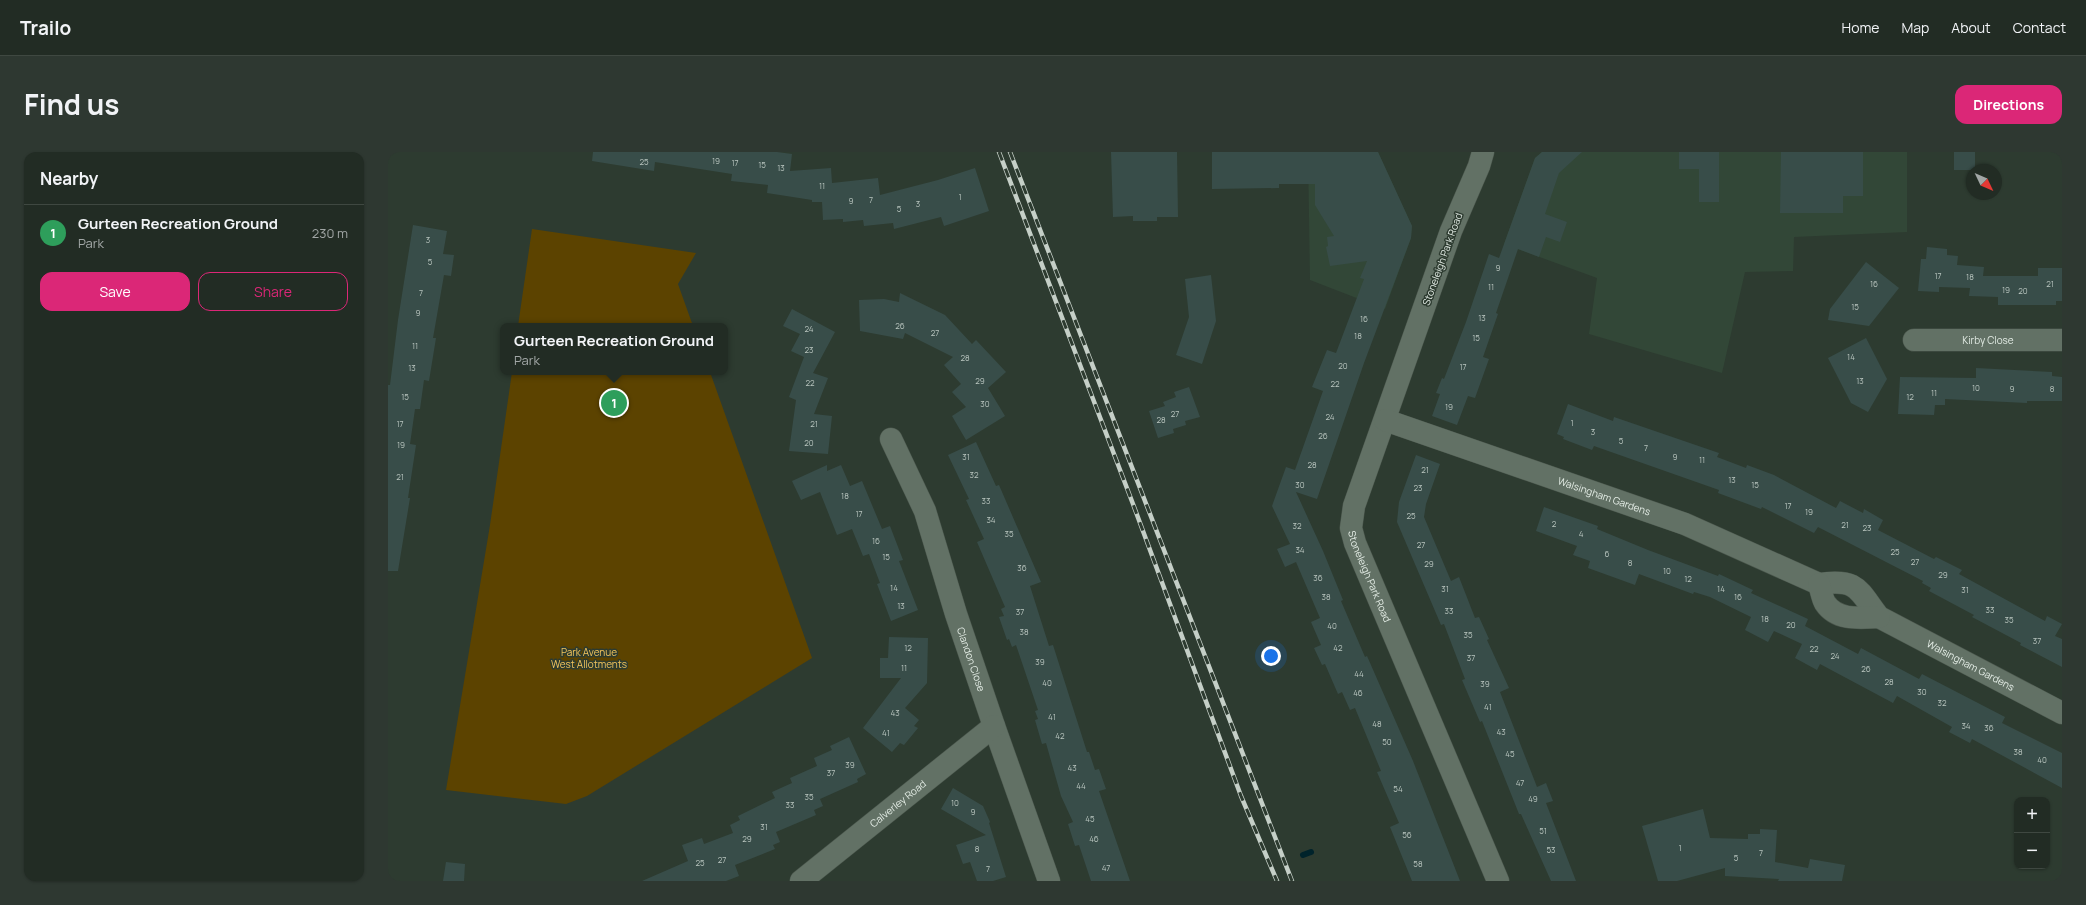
<!DOCTYPE html>
<html lang="en">
<head>
<meta charset="utf-8">
<style>
	body { margin:0; font-family:Manrope,sans-serif; background:#2e3831; color:#f1f3f6 }
	.controls { position:absolute; right:12px; bottom:12px; display:grid; overflow:hidden; border-radius:8px; box-shadow:0 1px 3px #0004 }
	.controls button { width:36px; height:36px; display:grid; place-items:center; padding:0; border:0; border-bottom:1px solid #3f4841; background:#222c24; color:#f1f3f6; font:20px sans-serif }
	.compass { position:absolute; left:1578px; top:12px; width:36px; height:36px; border-radius:50%; background:#222c24; box-shadow:0 1px 3px #0004; rotate:134deg }
	.you { position:absolute; left:883px; top:504px; width:14px; height:14px; margin:-10px; border:3px solid #fff; border-radius:50%; background:#1a73e8; box-shadow:0 0 0 6px #1a73e833 }
	.badge { display:grid; place-items:center; width:26px; height:26px; border-radius:50%; background:#db2777; color:#fff; font-size:13px; font-weight:700 }
	.pin { position:absolute; translate:-50% -50%; border:2px solid #fff; box-shadow:0 1px 4px #0006 }
	.popup { position:absolute; left:112px; top:171px; width:228px; height:52px; box-sizing:border-box; display:grid; place-content:center; border-radius:8px; background:#222c24; filter:drop-shadow(0 1px 3px #0005); font-size:13px; white-space:nowrap; color:#a2a7a6 }
	.popup b { font-size:15px; color:#f1f3f6 }
	.popup::after { content:''; position:absolute; left:50%; top:100%; margin-left:-8px; border:8px solid transparent; border-top-color:#222c24 }
	.list { margin:0; padding:0; list-style:none }
	h2 { display:flex; justify-content:space-between; align-items:center; height:52px; margin:0; padding:0 16px; font-size:17px }
	h2 small { font-size:13px; font-weight:400; color:#a2a7a6 }
	.list li { display:grid; grid-template-columns:26px 1fr auto; gap:12px; align-items:center; box-sizing:border-box; height:56px; padding:0 16px; border-top:1px solid #3f4841 }
	.list b { display:block; font-size:15px; white-space:nowrap }
	.list p { margin:0; font-size:13px; white-space:nowrap; color:#a2a7a6 }
	.list em { font-size:13px; font-style:normal; color:#a2a7a6 }
	.actions { display:flex; gap:8px; padding:12px 16px }
	.actions a { flex:1; padding:9px 0; border:1px solid #db2777; border-radius:12px; text-align:center; font-size:14px; color:#db2777 }
	.actions .main { background:#db2777; color:#fff }
	.map { position:relative; flex:none; width:1674px; height:729px; overflow:hidden; border-radius:12px }
	header { display:flex; align-items:center; gap:24px; box-sizing:border-box; height:56px; padding:0 20px; background:#222c24; border-bottom:1px solid #3f4841 }
	header strong { font-size:19px }
	nav { display:flex; gap:22px; margin-inline-start:auto; font-size:14px }
	.intro { display:flex; align-items:center; justify-content:space-between; box-sizing:border-box; height:96px; padding:0 24px }
	h1 { margin:0; font-size:28px }
	.button { padding:10px 18px; border-radius:12px; background:#db2777; color:#fff; font-size:14px; font-weight:700 }
	main { display:flex; gap:24px; padding:0 24px }
	aside { flex:1; background:#222c24; border-radius:12px; box-shadow:0 1px 3px #0004 }
	.map>svg:first-child { display:block }
</style>
</head>
<body>
<header>
<strong>Trailo</strong>
<nav><a>Home</a><a>Map</a><a>About</a><a>Contact</a></nav>
</header>
<div class="intro"><h1>Find us</h1><a class="button">Directions</a></div>
<main>
<aside>
<h2>Nearby<small></small></h2>
<ul class="list">
<li><span class="badge" style="background:#2e9e5b">1</span><div><b>Gurteen Recreation Ground</b><p>Park</p></div><em>230 m</em></li>
</ul>
<div class="actions"><a class="main">Save</a><a>Share</a></div>
</aside>
<div class="map">
<svg width="1674" height="729" viewBox="0 0 1674 729">
	<rect width="100%" height="100%" fill="#2d3b30"/>
	<g fill="#324737">
		<polygon points="920,0 990,0 1024,74 1023,86 997,157 922,128"/>
		<polygon points="1154,0 1519,0 1519,80 1406,85 1405,119 1357,120 1334,221 1201,182 1209,126 1116,92 1147,6"/>
	</g>
	<g fill="#5c4300">
		<polygon points="144,77 308,101 290,132 305,174 130,174"/>
		<polygon points="124,220 322,220 424,506 199,644 178,652 58,638 102,373"/>
	</g>
	<g fill="none" stroke-linecap="round" stroke-linejoin="round">
		<polyline stroke="#00232b" stroke-width="6" points="915,703 923,700"/>
	</g>
	<g fill="#384d49">
		<polygon points="205,0 389,0 404,2 402,19 443,16 444,31 490,26 492,43 550,28 587,16 601,59 556,74 553,65 506,77 505,71 476,74 475,68 455,70 455,67 435,68 434,50 424,50 424,48 379,41 380,33 343,29 344,22 267,10 266,19 204,9"/>
		<polygon points="723,0 789,0 790,65 769,65 769,69 745,69 745,64 725,65"/>
		<polygon points="824,0 990,0 1024,74 1023,86 976,211 929,347 908,340 935,399 955,448 953,449 977,505 979,504 1025,609 1072,729 1024,729 1002,675 1011,671 989,620 993,619 967,556 962,558 954,540 950,542 937,512 934,513 926,496 933,493 923,470 932,466 908,410 897,415 889,397 902,392 884,354 898,315 907,318 935,239 924,235 939,198 948,201 976,127 972,126 979,109 942,114 938,95 940,94 939,85 946,84 927,53 927,32 891,32 891,36 824,37"/>
		<polygon points="1154,0 1194,0 1171,21 1157,62 1179,70 1172,90 1158,85 1151,105 1130,97 1108,161 1110,162 1095,205 1101,207 1087,246 1080,244 1069,273 1044,264 1052,242 1048,241 1054,226 1056,227 1078,170 1101,102 1111,106 1147,6"/>
		<polygon points="1291,0 1331,0 1331,50 1311,50 1311,17 1291,17"/>
		<polygon points="1393,0 1475,0 1475,44 1455,44 1455,61 1392,61"/>
		<rect x="1566" y="0" width="21" height="18"/>
		<polygon points="25,73 59,79 55,102 66,103 63,124 56,123 45,186 48,186 41,229 36,228 32,257 27,257 22,292 28,293 20,346 22,346 10,419 0,419 0,233 2,233 10,168"/>
		<polygon points="1539,95 1559,97 1559,103 1570,104 1569,113 1596,115 1595,124 1650,124 1650,116 1674,116 1674,149 1668,149 1668,153 1610,153 1610,145 1581,144 1582,136 1551,135 1551,140 1530,139 1533,107 1538,107"/>
		<polygon points="1478,110 1511,136 1481,174 1440,168 1442,157"/>
		<polygon points="823,123 828,169 814,212 788,203 801,165 797,127"/>
		<polygon points="512,141 557,163 584,192 588,188 618,220 600,236 617,264 578,288 564,264 578,255 564,240 573,232 556,213 565,205 517,181 515,187 472,179 471,148 496,147 511,150"/>
		<polygon points="404,157 447,180 425,221 440,226 426,262 444,264 440,302 401,299 408,248 401,245 416,205 403,199 412,182 395,174"/>
		<polygon points="1478,186 1499,227 1480,260 1463,251 1440,206"/>
		<polygon points="1588,216 1664,220 1664,224 1674,225 1674,249 1639,249 1639,251 1557,247 1557,253 1547,253 1546,263 1510,262 1512,225 1588,226"/>
		<polygon points="801,235 812,265 797,269 798,273 785,277 786,281 770,286 761,259 777,254 775,250 788,245 786,240"/>
		<polygon points="1180,252 1225,269 1226,265 1331,301 1329,305 1358,316 1359,313 1386,323 1448,356 1452,349 1475,361 1476,357 1495,368 1490,378 1546,407 1548,405 1574,418 1571,422 1657,469 1659,464 1674,472 1667,484 1674,487 1674,515 1632,493 1633,491 1584,465 1586,463 1541,439 1543,436 1534,431 1535,429 1430,375 1426,381 1374,355 1373,357 1330,341 1331,338 1206,294 1204,298 1175,287 1176,285 1169,282"/>
		<polygon points="588,290 608,334 611,333 653,430 642,434 661,494 665,493 699,600 701,600 707,618 711,617 718,637 711,639 742,729 703,729 691,693 687,694 680,672 685,670 673,644 658,591 654,592 647,568 650,567 647,559 650,558 628,493 624,495 621,487 619,488 611,465 616,464 613,457 617,455 589,390 596,387 578,348 581,347 560,303"/>
		<polygon points="1028,303 1052,312 1038,352 1036,365 1063,429 1071,425 1087,466 1091,465 1101,487 1099,488 1121,536 1112,540 1149,635 1158,631 1165,649 1158,651 1188,729 1163,729 1133,662 1131,662 1094,569 1092,570 1074,528 1077,527 1056,472 1053,473 1009,370 1011,350"/>
		<polygon points="439,313 439,319 453,313 462,334 474,329 494,377 502,374 515,408 511,409 530,458 503,469 489,432 492,431 481,402 475,404 464,377 449,383 432,340 413,348 404,329"/>
		<polygon points="1156,355 1210,374 1209,377 1260,398 1330,424 1331,422 1365,438 1363,441 1420,467 1417,474 1470,502 1473,496 1531,527 1534,522 1617,565 1614,571 1674,601 1674,636 1584,587 1582,591 1561,580 1564,575 1509,544 1505,551 1432,512 1429,518 1407,506 1414,492 1386,479 1380,490 1357,478 1363,465 1322,445 1306,440 1305,442 1251,422 1247,433 1200,416 1202,409 1185,403 1189,394 1148,379"/>
		<polygon points="501,485 540,486 539,531 517,556 531,568 526,574 530,576 516,593 512,591 504,600 475,576 513,526 492,526 492,506 500,506"/>
		<polygon points="461,585 478,622 469,627 470,630 432,647 435,654 426,658 428,663 388,680 392,690 385,693 387,697 347,713 351,724 338,729 254,729 300,709 294,693 314,686 316,692 345,681 342,673 352,668 350,664 387,646 384,640 404,631 402,626 429,614 426,606 444,598 442,594"/>
		<polygon points="565,636 595,654 602,670 601,671 618,725 605,729 589,729 582,710 575,712 568,693 598,683 553,657"/>
		<polygon points="1315,657 1322,686 1360,687 1360,682 1372,682 1372,677 1389,678 1387,710 1420,716 1422,707 1457,713 1454,729 1390,729 1391,727 1337,724 1337,716 1289,729 1270,729 1254,674"/>
		<polygon points="58,710 77,712 76,729 55,729"/>
	</g>
	<g fill="none" stroke-linecap="round" stroke-linejoin="round">
		<defs>
			<g id="minor">
				<path id="s1" d="M1095 0 1091 14 1063 79 966 354 963 376 967 391 1110 729"/>
				<path id="s2" d="M1526 188H1674"/>
				<path id="s3" d="M997 268 1297 372 1431 432C1470 426 1470 438 1491 465L1674 561"/>
				<path id="s4" d="M503 287 537 359 568 462 606 574 661 729"/>
				<path d="M1431 432C1433 438 1434 446 1437 451 1449 469 1472 466 1491 465"/>
				<path id="s5" d="M413 729 606 574"/>
			</g>
		</defs>
		<use href="#minor" stroke="#4b574d" stroke-width="23"/>
		<use href="#minor" stroke="#627165" stroke-width="22"/>
		<defs>
			<g id="rail">
				<polyline points="611,0 745,352 853,644 889,729"/>
				<polyline points="622,0 904,729"/>
			</g>
		</defs>
		<use href="#rail" stroke="#c5cfc7" stroke-width="4.5"/>
		<use href="#rail" stroke="#2d3b30" stroke-width="3" stroke-dasharray="9" stroke-linecap="butt"/>
	</g>
	<g text-anchor="middle" stroke-width="3" stroke-linejoin="round" paint-order="stroke">
		<g font-size="8" fill="#b8c4be">
			<text x="328" y="12">19</text>
			<text x="256" y="13">25</text>
			<text x="347" y="14">17</text>
			<text x="374" y="16">15</text>
			<text x="393" y="19">13</text>
			<text x="434" y="37">11</text>
			<text x="572" y="48">1</text>
			<text x="483" y="51">7</text>
			<text x="463" y="52">9</text>
			<text x="530" y="55">3</text>
			<text x="511" y="60">5</text>
			<text x="40" y="91">3</text>
			<text x="42" y="113">5</text>
			<text x="1110" y="119">9</text>
			<text x="1550" y="127">17</text>
			<text x="1582" y="128">18</text>
			<text x="1486" y="135">16</text>
			<text x="1662" y="135">21</text>
			<text x="1103" y="138">11</text>
			<text x="1618" y="141">19</text>
			<text x="1635" y="142">20</text>
			<text x="33" y="144">7</text>
			<text x="1467" y="158">15</text>
			<text x="30" y="164">9</text>
			<text x="1094" y="169">13</text>
			<text x="976" y="170">16</text>
			<text x="512" y="177">26</text>
			<text x="421" y="180">24</text>
			<text x="547" y="184">27</text>
			<text x="970" y="187">18</text>
			<text x="1088" y="189">15</text>
			<text x="27" y="197">11</text>
			<text x="421" y="201">23</text>
			<text x="1463" y="208">14</text>
			<text x="577" y="209">28</text>
			<text x="955" y="217">20</text>
			<text x="1075" y="218">17</text>
			<text x="24" y="219">13</text>
			<text x="592" y="232">29</text>
			<text x="1472" y="232">13</text>
			<text x="422" y="234">22</text>
			<text x="947" y="235">22</text>
			<text x="1588" y="239">10</text>
			<text x="1624" y="240">9</text>
			<text x="1664" y="240">8</text>
			<text x="1546" y="244">11</text>
			<text x="17" y="248">15</text>
			<text x="1522" y="248">12</text>
			<text x="597" y="255">30</text>
			<text x="1061" y="258">19</text>
			<text x="787" y="265">27</text>
			<text x="942" y="268">24</text>
			<text x="773" y="271">28</text>
			<text x="1184" y="274">1</text>
			<text x="12" y="275">17</text>
			<text x="426" y="275">21</text>
			<text x="1205" y="283">3</text>
			<text x="935" y="287">26</text>
			<text x="1233" y="292">5</text>
			<text x="421" y="294">20</text>
			<text x="13" y="296">19</text>
			<text x="1258" y="299">7</text>
			<text x="578" y="308">31</text>
			<text x="1287" y="308">9</text>
			<text x="1314" y="311">11</text>
			<text x="924" y="316">28</text>
			<text x="1037" y="321">21</text>
			<text x="586" y="326">32</text>
			<text x="12" y="328">21</text>
			<text x="1344" y="331">13</text>
			<text x="912" y="336">30</text>
			<text x="1367" y="336">15</text>
			<text x="1030" y="339">23</text>
			<text x="457" y="347">18</text>
			<text x="598" y="352">33</text>
			<text x="1400" y="357">17</text>
			<text x="1421" y="363">19</text>
			<text x="471" y="365">17</text>
			<text x="1023" y="367">25</text>
			<text x="603" y="371">34</text>
			<text x="1166" y="375">2</text>
			<text x="1457" y="376">21</text>
			<text x="909" y="377">32</text>
			<text x="1479" y="379">23</text>
			<text x="621" y="385">35</text>
			<text x="1193" y="385">4</text>
			<text x="488" y="392">16</text>
			<text x="1033" y="396">27</text>
			<text x="912" y="401">34</text>
			<text x="1507" y="403">25</text>
			<text x="1219" y="405">6</text>
			<text x="498" y="408">15</text>
			<text x="1527" y="413">27</text>
			<text x="1242" y="414">8</text>
			<text x="1041" y="415">29</text>
			<text x="634" y="419">36</text>
			<text x="1279" y="422">10</text>
			<text x="1555" y="426">29</text>
			<text x="930" y="429">36</text>
			<text x="1300" y="430">12</text>
			<text x="506" y="439">14</text>
			<text x="1057" y="440">31</text>
			<text x="1333" y="440">14</text>
			<text x="1577" y="441">31</text>
			<text x="938" y="448">38</text>
			<text x="1350" y="448">16</text>
			<text x="513" y="457">13</text>
			<text x="1602" y="461">33</text>
			<text x="1061" y="462">33</text>
			<text x="632" y="463">37</text>
			<text x="1377" y="470">18</text>
			<text x="1621" y="471">35</text>
			<text x="1403" y="476">20</text>
			<text x="944" y="477">40</text>
			<text x="636" y="483">38</text>
			<text x="1080" y="486">35</text>
			<text x="1649" y="492">37</text>
			<text x="520" y="499">12</text>
			<text x="950" y="499">42</text>
			<text x="1426" y="500">22</text>
			<text x="1447" y="507">24</text>
			<text x="1083" y="509">37</text>
			<text x="652" y="513">39</text>
			<text x="516" y="519">11</text>
			<text x="1478" y="520">26</text>
			<text x="971" y="525">44</text>
			<text x="1501" y="533">28</text>
			<text x="659" y="534">40</text>
			<text x="1097" y="535">39</text>
			<text x="1534" y="543">30</text>
			<text x="970" y="544">46</text>
			<text x="1554" y="554">32</text>
			<text x="1100" y="558">41</text>
			<text x="507" y="564">43</text>
			<text x="664" y="568">41</text>
			<text x="989" y="575">48</text>
			<text x="1578" y="577">34</text>
			<text x="1601" y="579">36</text>
			<text x="1113" y="583">43</text>
			<text x="498" y="584">41</text>
			<text x="672" y="587">42</text>
			<text x="999" y="593">50</text>
			<text x="1630" y="603">38</text>
			<text x="1122" y="605">45</text>
			<text x="1654" y="611">40</text>
			<text x="462" y="616">39</text>
			<text x="684" y="619">43</text>
			<text x="443" y="624">37</text>
			<text x="1132" y="634">47</text>
			<text x="693" y="637">44</text>
			<text x="1010" y="640">54</text>
			<text x="421" y="648">35</text>
			<text x="1145" y="650">49</text>
			<text x="567" y="654">10</text>
			<text x="402" y="656">33</text>
			<text x="585" y="663">9</text>
			<text x="702" y="670">45</text>
			<text x="376" y="678">31</text>
			<text x="1155" y="682">51</text>
			<text x="1019" y="686">56</text>
			<text x="359" y="690">29</text>
			<text x="706" y="690">46</text>
			<text x="1292" y="699">1</text>
			<text x="589" y="700">8</text>
			<text x="1163" y="701">53</text>
			<text x="1373" y="704">7</text>
			<text x="1348" y="709">5</text>
			<text x="334" y="711">27</text>
			<text x="312" y="714">25</text>
			<text x="1030" y="715">58</text>
			<text x="718" y="719">47</text>
			<text x="600" y="720">7</text>
		</g>
		<g font-size="10" fill="#e3ece5" stroke="#2d3b30">
			<text transform="translate(1054 107) rotate(-70)" y="4">Stoneleigh Park Road</text>
			<text dy="4" stroke="none"><textPath href="#s2" startOffset="74">Kirby Close</textPath></text>
			<text dy="4" stroke="none"><textPath href="#s3" startOffset="232">Walsingham Gardens</textPath></text>
			<text dy="4" stroke="none"><textPath href="#s1" startOffset="451">Stoneleigh Park Road</textPath></text>
			<text dy="4" stroke="none"><textPath href="#s4" startOffset="235">Clandon Close</textPath></text>
			<text dy="4" stroke="none"><textPath href="#s3" startOffset="643">Walsingham Gardens</textPath></text>
			<text dy="4" stroke="none"><textPath href="#s5" startOffset="124">Calverley Road</textPath></text>
		</g>
		<g font-size="10" fill="#f4c55b" stroke="#2d3b30">
			<text x="201" y="504">Park Avenue<tspan x="201" dy="12">West Allotments</tspan></text>
		</g>
	</g>
</svg>
<div class="controls">
<button>+</button>
<button>−</button>
</div>
<svg class="compass" viewBox="-18 -18 36 36"><path d="M0-13l5 13h-10z" fill="#e53935"/><path d="M0 13l5-13h-10z" fill="#a2a7a6"/></svg>
<div class="you"></div>
<div class="pin badge" style="left:226px;top:251px;background:#2e9e5b">1</div>
<div class="popup"><b>Gurteen Recreation Ground</b>Park</div>
</div>
</main>
</body>
</html>
